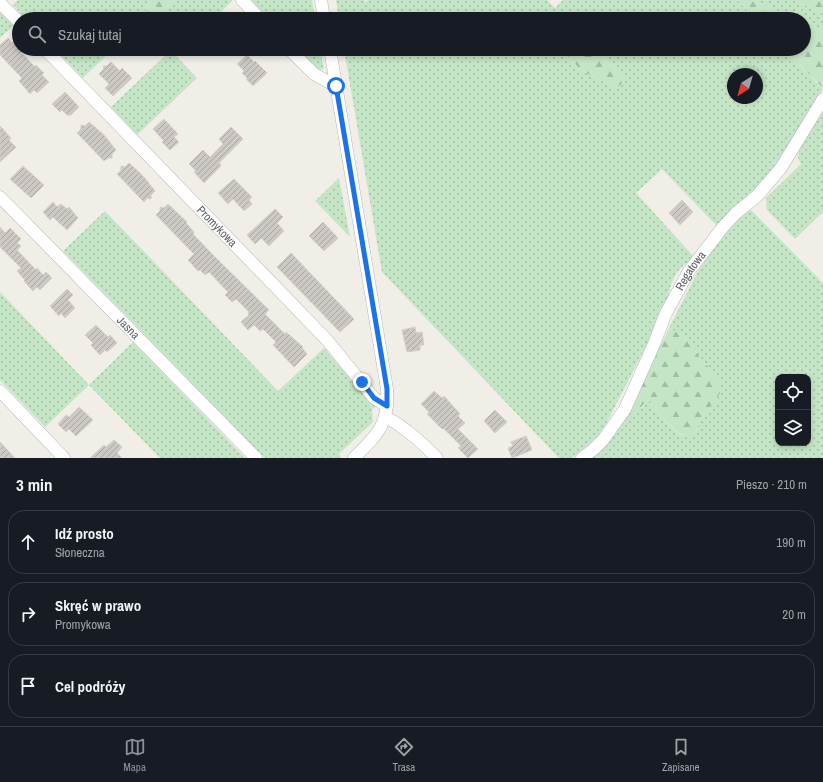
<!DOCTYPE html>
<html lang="pl">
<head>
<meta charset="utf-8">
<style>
	body { margin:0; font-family:"Archivo Narrow",sans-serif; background:#20242c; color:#f1f3f6 }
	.controls { position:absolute; right:12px; bottom:12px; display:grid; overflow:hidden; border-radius:8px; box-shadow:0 2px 6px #0003 }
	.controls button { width:36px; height:36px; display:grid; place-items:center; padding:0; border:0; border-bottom:1px solid #363941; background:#171b24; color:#f1f3f6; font:20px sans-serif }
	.compass { position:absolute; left:727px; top:68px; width:36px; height:36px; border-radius:50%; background:#171b24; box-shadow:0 2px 6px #0003; rotate:217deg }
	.stop { position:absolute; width:12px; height:12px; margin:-9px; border:3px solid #1a73e8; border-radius:50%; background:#fff }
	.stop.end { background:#1a73e8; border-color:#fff; box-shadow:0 1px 4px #0008 }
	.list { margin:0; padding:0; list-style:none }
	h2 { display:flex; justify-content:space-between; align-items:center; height:52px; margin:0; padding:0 16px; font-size:17px }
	h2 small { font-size:13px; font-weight:400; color:#9ea1a6 }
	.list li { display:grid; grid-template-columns:26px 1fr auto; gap:12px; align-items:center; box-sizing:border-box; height:64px; margin:0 8px 8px; padding:0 8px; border:1px solid #363941; border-radius:16px }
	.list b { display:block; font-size:15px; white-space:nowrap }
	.list p { margin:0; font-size:13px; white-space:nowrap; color:#9ea1a6 }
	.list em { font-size:13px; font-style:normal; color:#9ea1a6 }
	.icon { flex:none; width:22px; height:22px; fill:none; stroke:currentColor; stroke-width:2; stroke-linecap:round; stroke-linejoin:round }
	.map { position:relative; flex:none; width:823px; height:458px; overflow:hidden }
	.search { position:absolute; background:#171b24; box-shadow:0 2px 6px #0003; left:12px; right:12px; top:12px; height:44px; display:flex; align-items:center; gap:10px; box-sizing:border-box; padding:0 14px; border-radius:22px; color:#9ea1a6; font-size:15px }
	.sheet { height:268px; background:#171b24 }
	nav { display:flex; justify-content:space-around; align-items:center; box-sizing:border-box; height:56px; border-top:1px solid #363941; background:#171b24; font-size:11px; color:#9ea1a6 }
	nav a { display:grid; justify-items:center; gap:2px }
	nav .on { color:#8c9099 }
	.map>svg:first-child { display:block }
</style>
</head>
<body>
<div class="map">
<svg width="823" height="458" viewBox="0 0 823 458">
	<defs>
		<pattern id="grass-dots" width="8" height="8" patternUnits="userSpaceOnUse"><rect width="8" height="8" fill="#c4e6c6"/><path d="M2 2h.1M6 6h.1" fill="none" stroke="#a2bea5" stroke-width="1.8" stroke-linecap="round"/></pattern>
		<pattern id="forest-firs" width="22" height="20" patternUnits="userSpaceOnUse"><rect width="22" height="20" fill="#c4e6c6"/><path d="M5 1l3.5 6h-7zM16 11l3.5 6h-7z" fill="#a2bea5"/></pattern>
		<pattern id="building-hatch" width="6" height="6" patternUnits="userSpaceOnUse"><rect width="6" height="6" fill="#ccc8c4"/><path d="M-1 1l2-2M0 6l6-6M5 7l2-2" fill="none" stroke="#a9a6a3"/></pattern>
	</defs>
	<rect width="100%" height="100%" fill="#f0eee7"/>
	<g fill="url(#grass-dots)" fill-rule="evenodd">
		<polygon points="18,0 150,0 143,19 26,19 13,5"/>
		<polygon points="174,0 232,0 232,1 214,19 154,19"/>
		<polygon points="250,0 312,0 315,19 268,19"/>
		<polygon points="336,0 364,0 366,2 368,0 547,0 555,8 563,0 737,0 755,19 339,19"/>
		<path d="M753 0H794L823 13V29C817 30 809 25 804 23V19H795Z"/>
		<polygon points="0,10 14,25 0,38"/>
		<polygon points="55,49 113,49 83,78"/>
		<polygon points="169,49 183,49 176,56 197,78 137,135 111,107 170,51"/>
		<polygon points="297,49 320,49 324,69 317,70"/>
		<path d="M344 49H560L581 70 611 86 618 87 625 80 595 49H784L823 89 772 172 717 226 662 169 636 193 695 258 685 264 677 272 671 284 665 309 601 434 572 458H559L382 272ZM733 74H757V98H733Z"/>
		<polygon points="823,106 823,212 795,239 767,210 766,198 801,164 798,158 799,147"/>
		<polygon points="339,178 350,237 315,201"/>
		<path d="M750 209 823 283V458H587L628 411 642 408 645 402 649 400C659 412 675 439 693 437L701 419 717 399 714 372 703 361 683 336 669 328 697 273 708 254 734 219ZM778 377H808V443H778Z"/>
		<polygon points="105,211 278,391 324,348 375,407 372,410 373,422 339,454 341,457 340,458 265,458 63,251"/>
		<polygon points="0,292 89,385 133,342 245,458 160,458 89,385 45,427 0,380"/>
	</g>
	<g fill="url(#forest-firs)">
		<polygon points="150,0 174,0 154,19 143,19"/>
		<polygon points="737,0 753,0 795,19 755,19"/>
		<polygon points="794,0 823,0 823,13"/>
		<polygon points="804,23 820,29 823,29 823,88 784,49 804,49"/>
		<polygon points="560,49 595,49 625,80 618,87 611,86 581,70"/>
		<path d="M669 328 683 336 703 361 714 372 719 379 722 388 717 399 701 419 693 437C675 438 659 412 649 400L645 402 637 413 628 411Z"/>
	</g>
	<g fill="url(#building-hatch)" stroke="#d4d0c5">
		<polygon points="8,38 12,43 14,41 19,47 19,49 22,50 21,52 35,67 36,65 44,73 42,75 49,82 37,93 34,90 30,94 19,81 22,78 0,55 0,45"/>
		<polygon points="247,55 254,62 255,61 267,73 253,86 246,79 247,78 242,73 244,71 237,64"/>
		<polygon points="111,62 120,71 122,68 132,78 113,96 105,88 109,84 99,74 104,69 103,66 107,66"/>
		<polygon points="65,92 79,107 71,115 67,115 62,110 60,112 52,104"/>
		<polygon points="164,119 178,134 174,137 179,142 170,150 162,142 164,141 153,129"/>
		<polygon points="89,122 104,135 116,150 112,154 112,158 108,158 104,161 77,133 81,129 81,125 85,126"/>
		<polygon points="0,126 11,138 9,140 16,147 0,162"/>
		<polygon points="231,127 243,139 219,163 221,166 204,183 194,172 196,171 189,164 203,150 210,157 223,144 219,139"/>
		<polygon points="129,163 143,176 155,191 151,195 151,199 147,198 144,202 117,174 121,170 121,166 125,167"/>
		<polygon points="23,166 44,185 31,198 10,179"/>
		<polygon points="234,179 252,197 249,200 252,204 244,211 233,199 228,204 218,193"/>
		<polygon points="682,200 693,212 680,225 669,213"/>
		<polygon points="53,202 57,207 61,204 67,209 69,207 78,218 67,230 53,217 50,220 43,212"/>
		<polygon points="168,204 187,222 186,223 194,232 193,234 214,256 269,310 265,314 285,334 286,332 303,347 302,348 307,354 294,367 273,345 276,342 263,329 260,331 254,325 248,330 241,322 249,315 248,313 249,312 236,299 232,302 225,295 228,292 209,272 205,275 200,270 198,271 188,260 194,254 156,215 160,211 160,207 164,208"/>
		<polygon points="275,209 283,217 277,223 284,231 269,246 261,238 255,244 247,235"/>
		<polygon points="323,222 338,238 324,251 309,236"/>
		<polygon points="0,227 5,233 10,228 21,239 17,243 21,246 17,250 36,270 37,268 43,275 46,272 52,278 40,290 37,287 33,291 24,281 25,280 17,271 21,268 0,247"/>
		<polygon points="291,253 354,319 340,332 277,267"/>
		<polygon points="67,289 73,295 68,300 75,308 65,318 61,313 59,316 50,306"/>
		<polygon points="96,325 108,337 110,335 117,343 107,352 105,350 100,355 91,345 93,343 85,335"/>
		<polygon points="415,327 416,333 422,332 424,345 420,345 420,350 407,352 402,330"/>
		<polygon points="434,391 442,398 444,396 460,414 458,416 465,423 458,429 478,449 468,458 458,448 461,446 443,428 442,429 427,414 429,412 421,404"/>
		<polygon points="79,407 93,420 76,436 69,429 66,432 58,424 66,415 69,417"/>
		<polygon points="495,410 507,422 495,433 484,421"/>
		<polygon points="526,436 532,450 512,458 508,448 513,446 511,442"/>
		<polygon points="114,440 122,447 117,453 122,458 90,458 104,445 106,447"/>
		<polygon points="0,442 15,458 0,458"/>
	</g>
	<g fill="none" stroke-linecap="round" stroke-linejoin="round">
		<defs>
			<g id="minor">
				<polyline points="242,0 260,19"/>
				<polyline points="321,0 324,19"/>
				<polyline points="0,3 19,22"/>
				<path id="s1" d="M45 49 327 340 374 398 387 406"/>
				<polyline points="289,49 314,74 336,86"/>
				<path d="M330 49 387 389C389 425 378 434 354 458"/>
				<path id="s2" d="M0 197 256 458"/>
				<polyline points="0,391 64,458"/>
				<path d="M386 417C406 428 421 442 437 458"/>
				<path id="s3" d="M582 458 594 449 603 440 625 409 654 344 665 315 689 271 723 227 736 213 757 196 781 168 823 99"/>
			</g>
		</defs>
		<use href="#minor" stroke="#b4b6bb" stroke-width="13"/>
		<use href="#minor" stroke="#fff" stroke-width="12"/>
	</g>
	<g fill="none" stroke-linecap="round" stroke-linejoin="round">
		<polyline stroke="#1a73e8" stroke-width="5" points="336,86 385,377 387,389 387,406 374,398 362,382"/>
	</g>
	<g text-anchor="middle" stroke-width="3" stroke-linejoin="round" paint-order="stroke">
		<g font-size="12" fill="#5e6166" stroke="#fff">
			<text dy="4" stroke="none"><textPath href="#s1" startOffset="247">Promykowa</textPath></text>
			<text dy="4" stroke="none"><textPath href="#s3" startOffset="219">Regatowa</textPath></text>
			<text dy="4" stroke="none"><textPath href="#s2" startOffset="183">Jasna</textPath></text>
		</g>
	</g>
</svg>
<div class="controls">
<button><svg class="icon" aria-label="locate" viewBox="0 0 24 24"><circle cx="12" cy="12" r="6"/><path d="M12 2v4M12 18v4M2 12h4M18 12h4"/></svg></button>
<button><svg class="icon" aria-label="layers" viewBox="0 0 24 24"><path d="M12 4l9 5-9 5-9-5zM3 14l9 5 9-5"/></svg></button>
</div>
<svg class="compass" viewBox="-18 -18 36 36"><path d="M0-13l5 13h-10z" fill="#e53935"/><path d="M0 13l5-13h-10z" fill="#9ea1a6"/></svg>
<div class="stop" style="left:336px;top:86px"></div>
<div class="stop end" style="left:362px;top:382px"></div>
<div class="search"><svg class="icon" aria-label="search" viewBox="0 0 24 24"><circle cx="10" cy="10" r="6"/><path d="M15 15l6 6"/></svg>Szukaj tutaj</div>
</div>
<section class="sheet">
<h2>3 min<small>Pieszo · 210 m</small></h2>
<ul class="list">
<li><svg class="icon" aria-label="ahead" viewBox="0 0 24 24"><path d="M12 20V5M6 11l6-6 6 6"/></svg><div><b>Idź prosto</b><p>Słoneczna</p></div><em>190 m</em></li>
<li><svg class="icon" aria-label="right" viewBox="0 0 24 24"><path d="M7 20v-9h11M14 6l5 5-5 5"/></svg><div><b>Skręć w prawo</b><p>Promykowa</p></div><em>20 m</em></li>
<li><svg class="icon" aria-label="arrive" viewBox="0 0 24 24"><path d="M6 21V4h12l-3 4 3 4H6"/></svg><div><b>Cel podróży</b></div></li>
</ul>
</section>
<nav>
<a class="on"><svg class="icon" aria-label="map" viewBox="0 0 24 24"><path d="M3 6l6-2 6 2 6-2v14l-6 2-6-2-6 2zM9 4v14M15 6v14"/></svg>Mapa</a>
<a><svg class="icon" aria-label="directions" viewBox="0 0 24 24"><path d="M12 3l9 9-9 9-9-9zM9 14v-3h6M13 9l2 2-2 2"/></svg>Trasa</a>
<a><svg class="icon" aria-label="saved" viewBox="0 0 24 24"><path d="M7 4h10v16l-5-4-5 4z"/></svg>Zapisane</a>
</nav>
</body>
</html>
